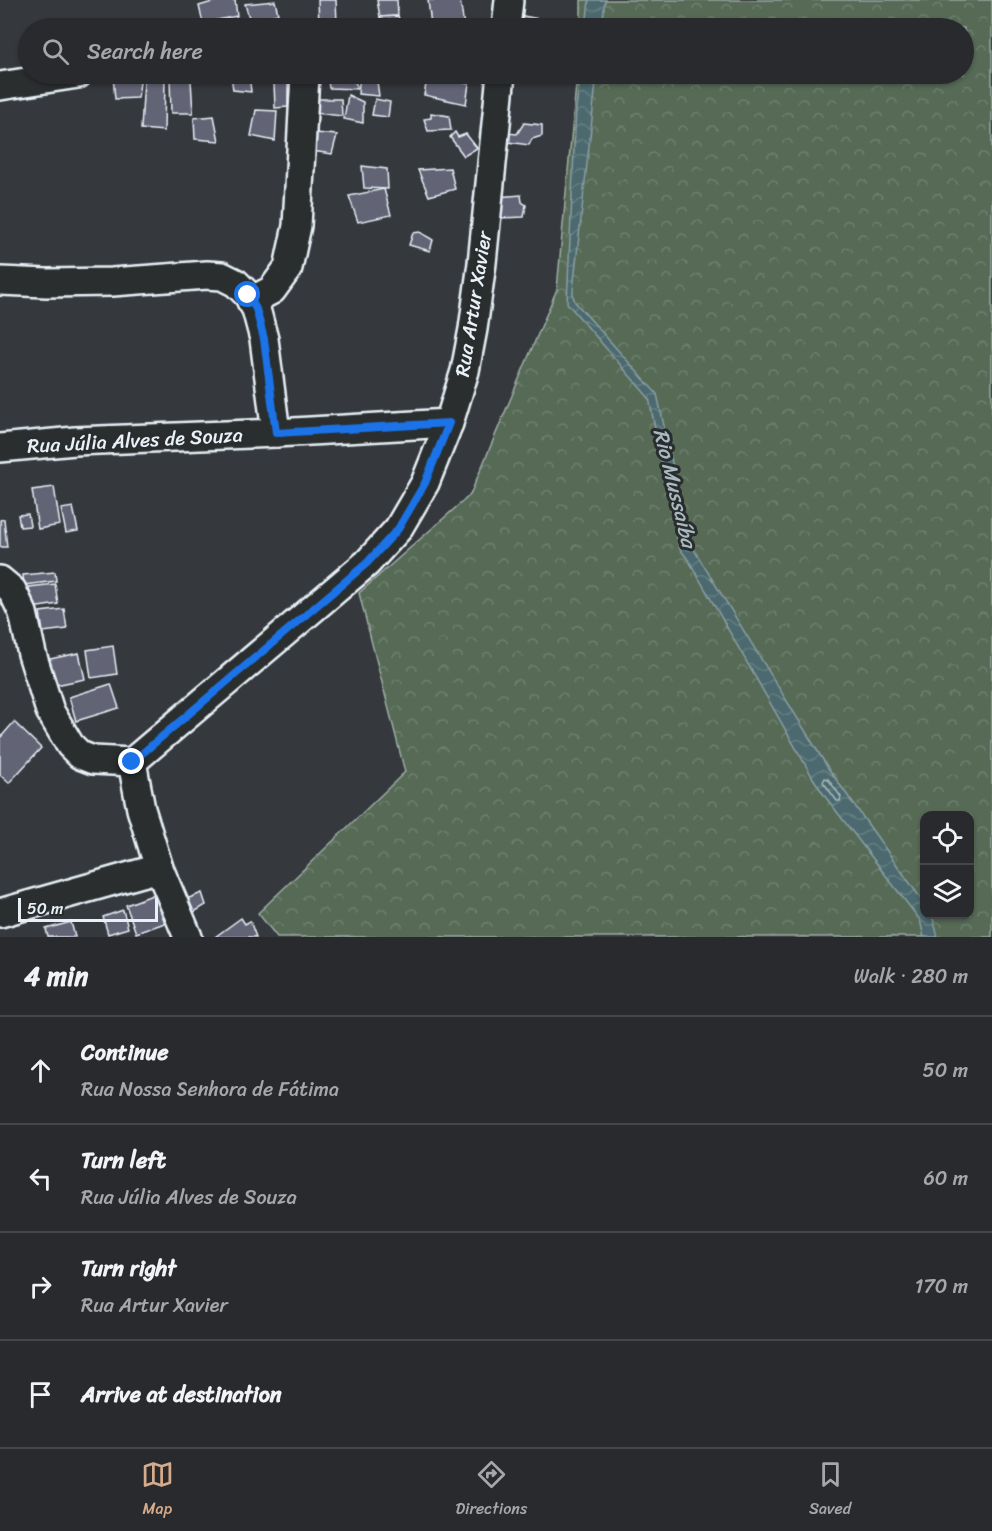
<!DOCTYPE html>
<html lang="en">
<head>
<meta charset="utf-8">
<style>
	body { margin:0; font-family:Sriracha,sans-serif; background:#343639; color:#f1f3f6 }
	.controls { position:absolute; right:18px; bottom:18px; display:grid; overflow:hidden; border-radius:12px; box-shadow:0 2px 4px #0004 }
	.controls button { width:54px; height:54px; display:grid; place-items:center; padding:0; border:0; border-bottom:2px solid #444649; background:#282a2d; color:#f1f3f6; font:30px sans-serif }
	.scale { position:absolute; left:18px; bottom:15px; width:140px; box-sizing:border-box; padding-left:6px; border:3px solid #e8f1f8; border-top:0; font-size:16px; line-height:21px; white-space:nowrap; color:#e8f1f8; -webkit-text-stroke:4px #2a2d2e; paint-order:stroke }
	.stop { position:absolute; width:18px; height:18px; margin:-14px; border:4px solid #1a73e8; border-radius:50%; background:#fff }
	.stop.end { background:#1a73e8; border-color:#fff; box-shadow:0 2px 6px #0008 }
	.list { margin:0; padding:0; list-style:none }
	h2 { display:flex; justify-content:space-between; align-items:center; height:78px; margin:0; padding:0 24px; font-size:26px }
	h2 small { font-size:20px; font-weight:400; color:#a5a7aa }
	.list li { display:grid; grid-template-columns:39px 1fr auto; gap:18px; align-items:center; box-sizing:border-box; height:108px; padding:0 24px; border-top:2px solid #444649 }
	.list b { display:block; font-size:22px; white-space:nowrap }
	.list p { margin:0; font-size:20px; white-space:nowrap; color:#a5a7aa }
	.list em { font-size:20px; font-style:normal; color:#a5a7aa }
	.icon { flex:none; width:33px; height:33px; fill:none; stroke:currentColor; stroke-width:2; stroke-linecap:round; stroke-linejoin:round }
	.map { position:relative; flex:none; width:992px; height:937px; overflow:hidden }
	.search { position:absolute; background:#282a2d; box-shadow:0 2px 4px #0004; left:18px; right:18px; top:18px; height:66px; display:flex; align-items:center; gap:15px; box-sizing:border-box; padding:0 21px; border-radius:33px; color:#a5a7aa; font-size:22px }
	.sheet { height:510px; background:#282a2d }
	nav { display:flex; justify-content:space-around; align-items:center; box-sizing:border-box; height:84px; border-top:2px solid #444649; background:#282a2d; font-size:16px; color:#a5a7aa }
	nav a { display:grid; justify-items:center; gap:3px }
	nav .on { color:#d6ab8b }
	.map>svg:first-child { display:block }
</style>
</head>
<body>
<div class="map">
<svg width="992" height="937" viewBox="0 0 992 937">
	<defs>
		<pattern id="forest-crowns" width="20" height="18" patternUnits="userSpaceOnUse" patternTransform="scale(1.5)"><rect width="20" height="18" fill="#566b56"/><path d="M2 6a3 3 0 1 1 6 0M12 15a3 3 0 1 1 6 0" fill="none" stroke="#6e816f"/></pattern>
		<pattern id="water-waves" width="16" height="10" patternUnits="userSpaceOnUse" patternTransform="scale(1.5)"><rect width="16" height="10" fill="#4b696e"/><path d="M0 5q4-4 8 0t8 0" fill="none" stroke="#657f83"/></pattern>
	</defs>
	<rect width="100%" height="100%" fill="#35383c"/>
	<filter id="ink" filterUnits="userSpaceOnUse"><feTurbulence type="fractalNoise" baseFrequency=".0167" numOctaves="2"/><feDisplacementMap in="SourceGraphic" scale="12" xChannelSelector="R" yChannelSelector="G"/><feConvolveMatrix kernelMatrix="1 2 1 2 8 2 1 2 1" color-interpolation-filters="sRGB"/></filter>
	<g filter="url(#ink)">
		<path fill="url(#forest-crowns)" stroke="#9faea7" stroke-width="1.5" fill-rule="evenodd" d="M581 0H992V937H277L258 913 405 772 359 593 470 495 557 289 577 74H964V28H581ZM924 816H970V914H924Z"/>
		<g fill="url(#water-waves)" stroke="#8a9fa5" stroke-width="1.5">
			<polygon points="589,0 605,0 602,28 586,28"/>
			<polygon points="581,74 597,74 573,290 573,296 575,302 657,394 688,535 696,553 828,768 924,903 924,914 932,915 938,937 924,937 920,920 824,795 813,778 689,561 680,549 677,538 649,398 567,303 576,108"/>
		</g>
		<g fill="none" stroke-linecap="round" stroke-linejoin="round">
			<polygon stroke="#a9bbc1" stroke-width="1.5" points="825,778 828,779 841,797 840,801 837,801 823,782"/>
		</g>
		<g fill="#626375" stroke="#e8f1f8" stroke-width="1.5">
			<polygon points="219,0 235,0 237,16 203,23 199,6"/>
			<polygon points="318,0 336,0 337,23 319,24"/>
			<polygon points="377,0 397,0 398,16 380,17"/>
			<polygon points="428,0 460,0 464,26 431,25"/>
			<polygon points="275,1 278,14 250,21 245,4"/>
			<polygon points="518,15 550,21 548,28 519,28"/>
			<polygon points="398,16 401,24 390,28 381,28 380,17"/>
			<polygon points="141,74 138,98 115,99 113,76"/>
			<polygon points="231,74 249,74 251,92 233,90"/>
			<polygon points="257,74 288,74 288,79 256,76"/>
			<polygon points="327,74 335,74 335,78 355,82 358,89 329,88"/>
			<polygon points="360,74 376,74 379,96 358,94"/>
			<polygon points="428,74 469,84 466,104 424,95"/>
			<polygon points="170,77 191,80 193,113 171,113"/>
			<polygon points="144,79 165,80 164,131 141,129"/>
			<polygon points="274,83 288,83 288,107 275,108"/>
			<polygon points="348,95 363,102 363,123 344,119"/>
			<polygon points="316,99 341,99 342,116 316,113"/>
			<polygon points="375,99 390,102 388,117 372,115"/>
			<polygon points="256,110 277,111 275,141 251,136"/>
			<polygon points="431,113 449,116 451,130 428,131 424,119 431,118"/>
			<polygon points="214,116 219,141 195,139 194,118"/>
			<polygon points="524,123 542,125 542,136 532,139 529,145 508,142 507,133 517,134"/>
			<polygon points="455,132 458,137 466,134 477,148 464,156 450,137"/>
			<polygon points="315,133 337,135 332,154 312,151"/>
			<polygon points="362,166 387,169 388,189 364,188"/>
			<polygon points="450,168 455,189 429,196 418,170"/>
			<polygon points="384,189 391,215 358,222 349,196"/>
			<polygon points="521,195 522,202 526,205 524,217 499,218 498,197"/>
			<polygon points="420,232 433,240 430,251 409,245 413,233"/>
			<polygon points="54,487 60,525 38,529 32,490"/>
			<polygon points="73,507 78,531 66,533 61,509"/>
			<polygon points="28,514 30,526 20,527 18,515"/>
			<polygon points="4,519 7,547 0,547 0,520"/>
			<polygon points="55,572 56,581 24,585 23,575"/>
			<polygon points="55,584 58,604 32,608 29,587"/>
			<polygon points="64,609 67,629 43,632 40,612"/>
			<polygon points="113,646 117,674 91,678 87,650"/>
			<polygon points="79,653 85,679 51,686 45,660"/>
			<polygon points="111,684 119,708 76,721 69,697"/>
			<polygon points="14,722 41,748 9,783 0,775 0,738"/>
			<polygon points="202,893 206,905 191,914 184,900"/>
			<polygon points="155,894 165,923 136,933 126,905"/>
			<polygon points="123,910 128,928 108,934 103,917"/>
			<polygon points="241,918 245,924 250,921 256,937 215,937"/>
			<polygon points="71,922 75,937 48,937 46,929"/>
		</g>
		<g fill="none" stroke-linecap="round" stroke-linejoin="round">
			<defs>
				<g id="minor">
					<polyline points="506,28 509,0"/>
					<polyline points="0,86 78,74"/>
					<polyline points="0,281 47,283 112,282 207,275 222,276 236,283 248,295 256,309 264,339 276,433"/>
					<polyline points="251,301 272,290 288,268 297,226 305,74"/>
					<polyline points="0,448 75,441 276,433 449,423"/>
					<polyline points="0,580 12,590 23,613 32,654 50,711 70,745 80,755 93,760 132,762 367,563 398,529 425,483 449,423 465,371 473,329 482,263 501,74"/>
					<polyline points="132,762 141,809 159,868 188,937"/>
					<polyline points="0,913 159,868"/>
				</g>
			</defs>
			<use href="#minor" stroke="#e8f1f8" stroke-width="32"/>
			<use href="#minor" stroke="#2a2d2e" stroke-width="27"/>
		</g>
	</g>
	<g fill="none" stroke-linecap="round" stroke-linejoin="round" filter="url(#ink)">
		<polyline stroke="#1a73e8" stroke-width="8" points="132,762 367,563 398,529 425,483 449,423 276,433 264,339 256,309 248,295"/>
	</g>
	<g text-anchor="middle" stroke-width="6" stroke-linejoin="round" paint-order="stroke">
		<g font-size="20" fill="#e8f1f8" stroke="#2a2d2e">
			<text transform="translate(473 304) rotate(-81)" y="7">Rua Artur Xavier</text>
			<text transform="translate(135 440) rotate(-3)" y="7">Rua Júlia Alves de Souza</text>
		</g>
		<g font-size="21" font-style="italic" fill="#a9bbc1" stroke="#2a2d2e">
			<text transform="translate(675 488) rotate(76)" y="7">Rio Mussaíba</text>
		</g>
	</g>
</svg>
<div class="controls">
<button><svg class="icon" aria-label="locate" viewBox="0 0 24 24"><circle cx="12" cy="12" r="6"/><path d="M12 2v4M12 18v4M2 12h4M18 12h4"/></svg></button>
<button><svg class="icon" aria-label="layers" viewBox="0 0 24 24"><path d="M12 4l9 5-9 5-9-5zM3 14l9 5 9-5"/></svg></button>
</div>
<div class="scale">50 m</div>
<div class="stop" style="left:248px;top:295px"></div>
<div class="stop end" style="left:132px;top:762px"></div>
<div class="search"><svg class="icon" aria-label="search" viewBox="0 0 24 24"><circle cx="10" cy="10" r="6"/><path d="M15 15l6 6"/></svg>Search here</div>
</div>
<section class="sheet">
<h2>4 min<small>Walk · 280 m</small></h2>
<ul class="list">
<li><svg class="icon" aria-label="ahead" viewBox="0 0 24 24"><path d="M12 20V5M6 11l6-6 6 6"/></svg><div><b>Continue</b><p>Rua Nossa Senhora de Fátima</p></div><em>50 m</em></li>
<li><svg class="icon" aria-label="left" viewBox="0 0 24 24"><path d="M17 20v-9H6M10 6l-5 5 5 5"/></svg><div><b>Turn left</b><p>Rua Júlia Alves de Souza</p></div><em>60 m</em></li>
<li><svg class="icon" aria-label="right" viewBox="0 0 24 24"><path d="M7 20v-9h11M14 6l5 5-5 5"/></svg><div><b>Turn right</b><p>Rua Artur Xavier</p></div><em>170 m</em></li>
<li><svg class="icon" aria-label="arrive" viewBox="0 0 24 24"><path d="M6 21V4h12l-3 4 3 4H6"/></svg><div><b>Arrive at destination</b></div></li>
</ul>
</section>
<nav>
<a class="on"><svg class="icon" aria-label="map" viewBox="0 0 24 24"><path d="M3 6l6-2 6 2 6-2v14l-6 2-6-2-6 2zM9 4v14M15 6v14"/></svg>Map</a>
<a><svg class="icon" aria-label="directions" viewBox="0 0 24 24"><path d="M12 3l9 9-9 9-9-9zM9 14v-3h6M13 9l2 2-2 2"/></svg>Directions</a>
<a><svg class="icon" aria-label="saved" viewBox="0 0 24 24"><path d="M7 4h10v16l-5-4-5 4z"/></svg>Saved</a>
</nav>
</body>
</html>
